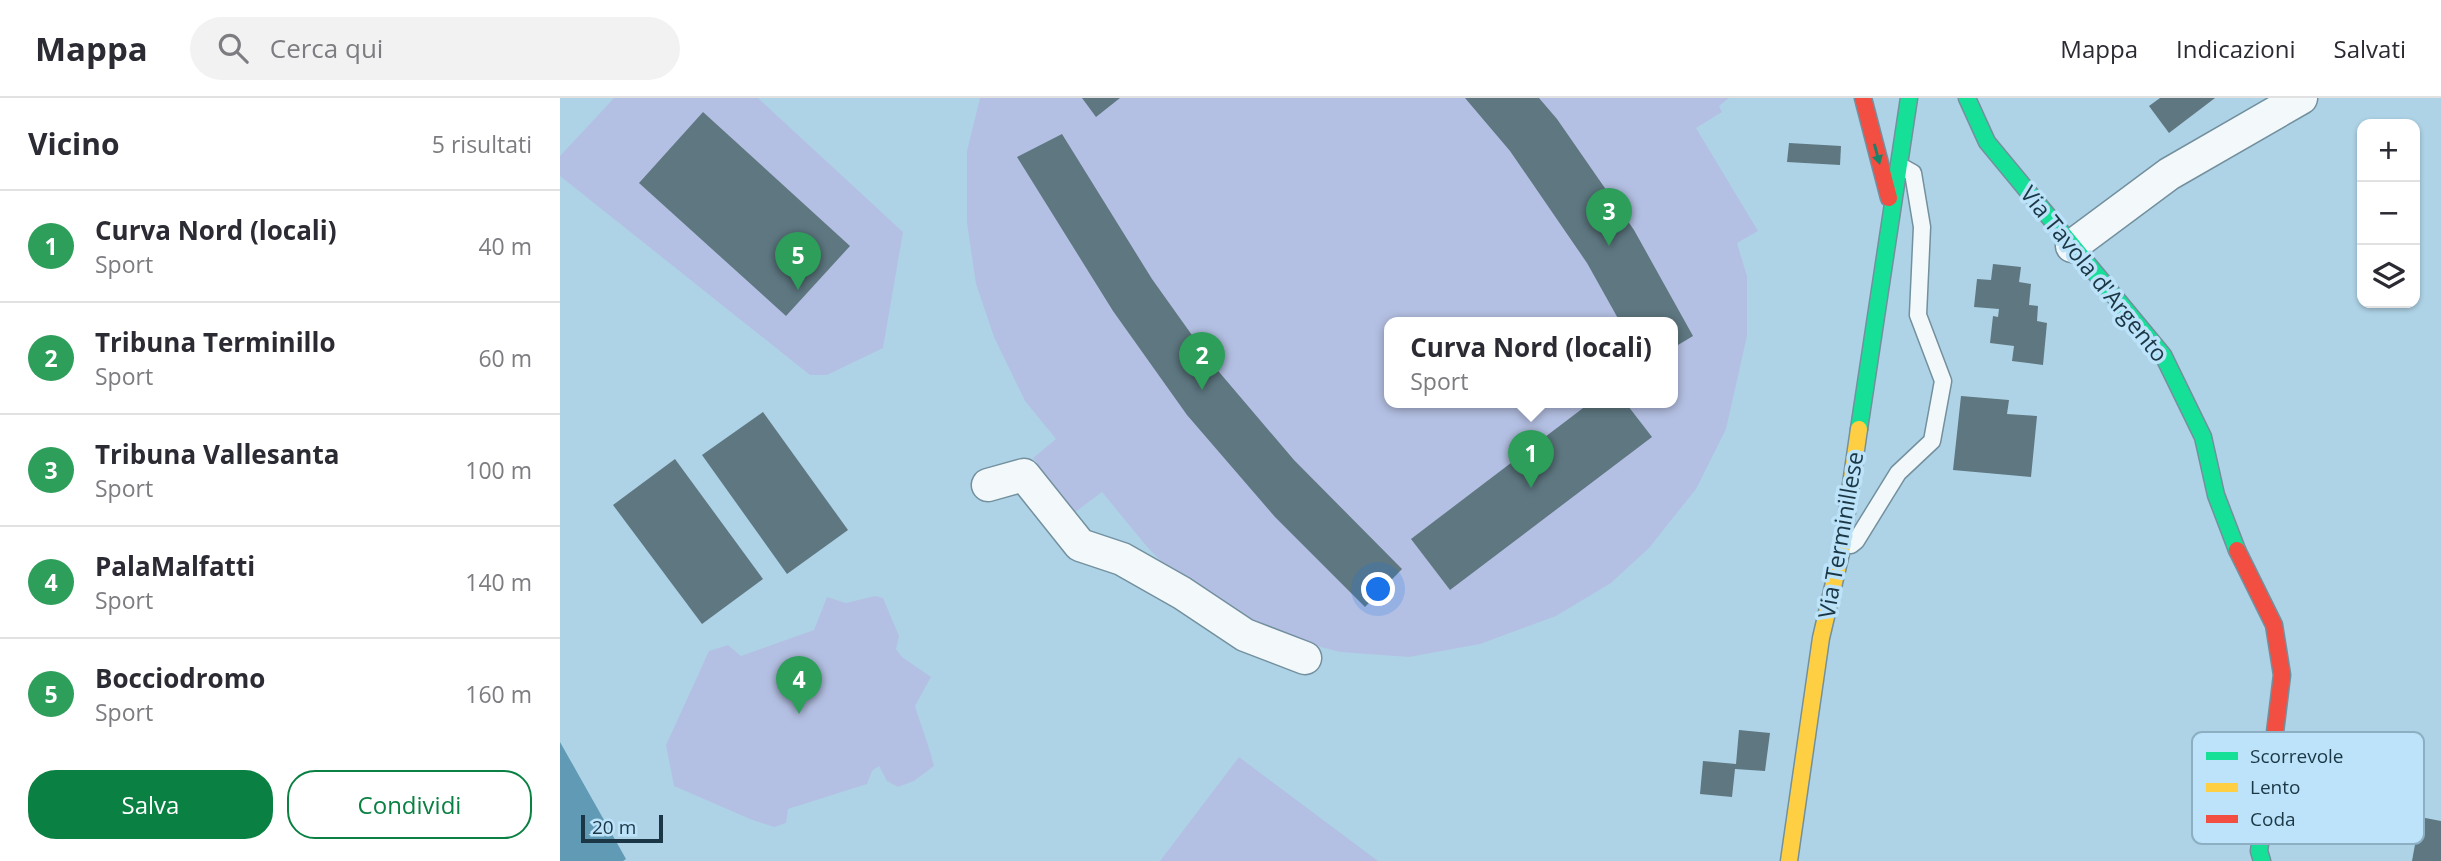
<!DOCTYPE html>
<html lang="it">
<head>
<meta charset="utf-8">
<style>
	body { margin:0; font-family:"Open Sans",sans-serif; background:#f2f2f3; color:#2b2b33 }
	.controls { position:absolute; right:21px; top:21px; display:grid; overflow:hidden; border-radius:14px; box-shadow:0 2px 5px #0004 }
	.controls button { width:63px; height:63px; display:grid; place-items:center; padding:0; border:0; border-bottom:2px solid #e1e1e2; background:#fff; color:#2b2b33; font:35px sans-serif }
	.scale { position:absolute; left:21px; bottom:18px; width:82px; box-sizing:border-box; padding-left:7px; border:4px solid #1b3745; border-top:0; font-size:19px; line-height:24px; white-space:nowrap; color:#1b3745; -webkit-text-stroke:5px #bce3f9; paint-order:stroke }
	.you { position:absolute; left:819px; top:492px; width:24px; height:24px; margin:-18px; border:5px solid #fff; border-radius:50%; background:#1a73e8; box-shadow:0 0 0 10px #1a73e833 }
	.badge { display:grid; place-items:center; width:46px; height:46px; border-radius:50%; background:#0b8043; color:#fff; font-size:23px; font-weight:700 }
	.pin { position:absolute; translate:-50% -58px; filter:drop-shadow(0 2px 4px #0008) }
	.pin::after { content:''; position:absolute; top:37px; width:24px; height:21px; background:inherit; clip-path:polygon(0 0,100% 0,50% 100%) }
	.popup { position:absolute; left:824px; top:219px; width:294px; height:91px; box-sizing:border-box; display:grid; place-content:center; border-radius:14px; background:#fff; filter:drop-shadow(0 2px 5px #0005); font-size:23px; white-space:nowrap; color:#7c7c81 }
	.popup b { font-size:26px; color:#2b2b33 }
	.popup::after { content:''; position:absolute; left:50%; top:100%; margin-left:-14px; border:14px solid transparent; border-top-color:#fff }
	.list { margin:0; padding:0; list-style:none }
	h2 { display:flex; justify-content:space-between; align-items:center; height:91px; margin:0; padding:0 28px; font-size:30px }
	h2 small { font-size:23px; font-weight:400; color:#7c7c81 }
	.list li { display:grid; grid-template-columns:46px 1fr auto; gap:21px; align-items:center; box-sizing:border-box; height:112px; padding:0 28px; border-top:2px solid #e1e1e2 }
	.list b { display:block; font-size:26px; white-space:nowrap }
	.list p { margin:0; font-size:23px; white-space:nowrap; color:#7c7c81 }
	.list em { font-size:23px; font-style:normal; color:#7c7c81 }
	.actions { display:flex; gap:14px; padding:21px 28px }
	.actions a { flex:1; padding:16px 0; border:2px solid #0b8043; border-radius:28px; text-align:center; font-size:24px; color:#0b8043 }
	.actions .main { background:#0b8043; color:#fff }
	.icon { flex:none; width:38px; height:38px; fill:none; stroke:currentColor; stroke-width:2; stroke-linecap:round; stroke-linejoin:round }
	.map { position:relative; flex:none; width:1881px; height:763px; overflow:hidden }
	header { display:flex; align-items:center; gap:42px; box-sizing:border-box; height:98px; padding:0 35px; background:#fff; border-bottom:2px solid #e1e1e2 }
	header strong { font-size:33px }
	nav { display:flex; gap:38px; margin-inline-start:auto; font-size:24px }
	.search { width:490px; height:63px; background:#f2f2f3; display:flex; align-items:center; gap:18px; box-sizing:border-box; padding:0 24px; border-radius:38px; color:#7c7c81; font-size:26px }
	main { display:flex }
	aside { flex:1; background:#fff }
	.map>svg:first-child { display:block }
</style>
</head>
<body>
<header>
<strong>Mappa</strong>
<div class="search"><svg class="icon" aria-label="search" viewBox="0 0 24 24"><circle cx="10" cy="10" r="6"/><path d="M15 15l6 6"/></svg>Cerca qui</div>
<nav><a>Mappa</a><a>Indicazioni</a><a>Salvati</a></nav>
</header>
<main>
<aside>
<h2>Vicino<small>5 risultati</small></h2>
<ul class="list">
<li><span class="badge" style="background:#2e9e5b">1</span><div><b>Curva Nord (locali)</b><p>Sport</p></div><em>40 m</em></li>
<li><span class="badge" style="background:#2e9e5b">2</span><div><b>Tribuna Terminillo</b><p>Sport</p></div><em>60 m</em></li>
<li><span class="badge" style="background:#2e9e5b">3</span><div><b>Tribuna Vallesanta</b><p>Sport</p></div><em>100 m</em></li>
<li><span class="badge" style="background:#2e9e5b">4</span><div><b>PalaMalfatti</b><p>Sport</p></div><em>140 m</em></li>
<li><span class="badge" style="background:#2e9e5b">5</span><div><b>Bocciodromo</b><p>Sport</p></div><em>160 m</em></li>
</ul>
<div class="actions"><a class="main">Salva</a><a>Condividi</a></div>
</aside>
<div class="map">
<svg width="1881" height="763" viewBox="0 0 1881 763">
	<rect width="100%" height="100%" fill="#aed3e6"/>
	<g fill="#b4c0e3" fill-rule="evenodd">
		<polygon points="54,0 198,0 343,134 323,250 267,277 250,277 0,78 0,58"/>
		<path d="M420 0H1169L1159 8 1162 14 1136 30 1198 133 1177 145 1187 178V238L1166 331 1136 391 1089 450 1051 485 996 518 920 546 849 559 780 554 700 533 608 470 588 450 542 394 514 415 473 360 496 341 465 303 434 239 416 186 407 125V53ZM829 224H1113V304H829Z"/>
		<path d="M315 498 323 500 339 538 336 551 342 559 371 579 355 608C361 628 369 647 374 668L354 683 338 689 327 683 319 668 312 673 307 686 228 711 226 725 214 729 190 721 114 688 106 647 149 553 168 547 181 558 254 532 267 499 286 505Z"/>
		<polygon points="679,659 818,763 600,763"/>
	</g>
	<polygon fill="#609ab5" points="0,644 66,761 63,763 0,763"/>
	<g fill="#5e7781">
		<polygon points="522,0 560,0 536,19"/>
		<polygon points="905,0 979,0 997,21 1074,132 1133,238 1113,250 1113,224 1060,224 1027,165 950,53"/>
		<polygon points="1600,0 1655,0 1609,35 1589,8"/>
		<polygon points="143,14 290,148 226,218 79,85"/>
		<polygon points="502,36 592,181 654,268 734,362 842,471 805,509 715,419 627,317 553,213 457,59"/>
		<polygon points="1229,45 1281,48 1280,67 1227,64"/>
		<polygon points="1433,166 1461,169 1459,184 1471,186 1469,207 1478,208 1477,223 1487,225 1483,267 1452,263 1454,248 1430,245 1433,218 1438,219 1439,211 1414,209 1417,181 1431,182"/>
		<polygon points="1401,298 1449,302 1447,316 1477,318 1471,379 1393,372"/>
		<polygon points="1031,304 1065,304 1092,339 890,492 851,441"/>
		<polygon points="203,314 288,432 227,476 142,357"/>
		<polygon points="115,361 203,481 142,526 53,407"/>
		<polygon points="1179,632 1210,635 1205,673 1175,671 1172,699 1140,696 1143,663 1176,666"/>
		<polygon points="1860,719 1881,723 1881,763 1852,763"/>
	</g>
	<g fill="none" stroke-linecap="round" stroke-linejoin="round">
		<defs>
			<polyline id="lane" points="1291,447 1296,443 1338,375 1372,343 1383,283 1358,217 1362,129 1353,75 1344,70"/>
			<g id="street">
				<polyline points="1512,148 1609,76 1741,0"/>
				<polyline points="428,387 464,377 520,447 562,461 622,495 685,537 745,560"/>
			</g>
			<g id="fast">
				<polyline points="1407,0 1427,44 1603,257 1643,339 1656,397 1677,452"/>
				<polyline points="1299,331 1349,0"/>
				<polyline points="1702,763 1699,753 1710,675"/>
			</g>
			<polyline id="slow" points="1229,763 1261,540 1281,455 1299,331"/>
			<g id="jam">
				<polyline points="1303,0 1329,100"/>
				<polyline points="1677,452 1714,527 1722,577 1710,675"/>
			</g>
		</defs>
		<use href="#lane" stroke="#73909e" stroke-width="19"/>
		<use href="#street" stroke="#73909e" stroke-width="35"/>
		<use href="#fast" stroke="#73909e" stroke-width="19"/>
		<use href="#slow" stroke="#73909e" stroke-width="19"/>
		<use href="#jam" stroke="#73909e" stroke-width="19"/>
		<use href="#lane" stroke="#f3f8fb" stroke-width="16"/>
		<use href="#street" stroke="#f3f8fb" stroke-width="32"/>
		<use href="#fast" stroke="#16e098" stroke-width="16"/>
		<use href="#slow" stroke="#ffcf43" stroke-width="16"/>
		<use href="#jam" stroke="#f24e42" stroke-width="16"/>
	</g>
	<defs><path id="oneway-solid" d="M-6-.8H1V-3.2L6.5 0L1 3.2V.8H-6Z" transform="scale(1.75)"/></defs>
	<use fill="#19836a" href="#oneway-solid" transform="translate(1317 56) rotate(75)"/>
	<g text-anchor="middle" stroke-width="7" stroke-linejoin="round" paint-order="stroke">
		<g font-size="23" fill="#1b3745" stroke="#bce3f9">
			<text transform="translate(1534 176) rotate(51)" y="8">Via Tavola d'Argento</text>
			<text transform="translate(1281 437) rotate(-80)" y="8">Via Terminillese</text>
		</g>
	</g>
	<rect x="1632" y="634" width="232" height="112" rx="10" fill="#bce3f9" stroke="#8cafc3" stroke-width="2"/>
	<rect x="1646" y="654" width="32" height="8" fill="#16e098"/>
	<rect x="1646" y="685" width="32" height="9" fill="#ffcf43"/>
	<rect x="1646" y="717" width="32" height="8" fill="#f24e42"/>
	<g font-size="19" fill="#1b3745">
		<text x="1690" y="665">Scorrevole</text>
		<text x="1690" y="696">Lento</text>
		<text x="1690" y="728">Coda</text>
	</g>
</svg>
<div class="controls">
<button>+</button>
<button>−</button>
<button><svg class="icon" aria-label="layers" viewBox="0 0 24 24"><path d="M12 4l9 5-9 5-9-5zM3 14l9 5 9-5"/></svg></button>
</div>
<div class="scale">20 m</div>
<div class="you"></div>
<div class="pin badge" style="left:971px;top:390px;background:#2e9e5b">1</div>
<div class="popup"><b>Curva Nord (locali)</b>Sport</div>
<div class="pin badge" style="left:642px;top:292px;background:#2e9e5b">2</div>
<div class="pin badge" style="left:1049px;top:148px;background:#2e9e5b">3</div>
<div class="pin badge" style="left:239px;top:616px;background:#2e9e5b">4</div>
<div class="pin badge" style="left:238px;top:192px;background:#2e9e5b">5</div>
</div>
</main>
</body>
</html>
